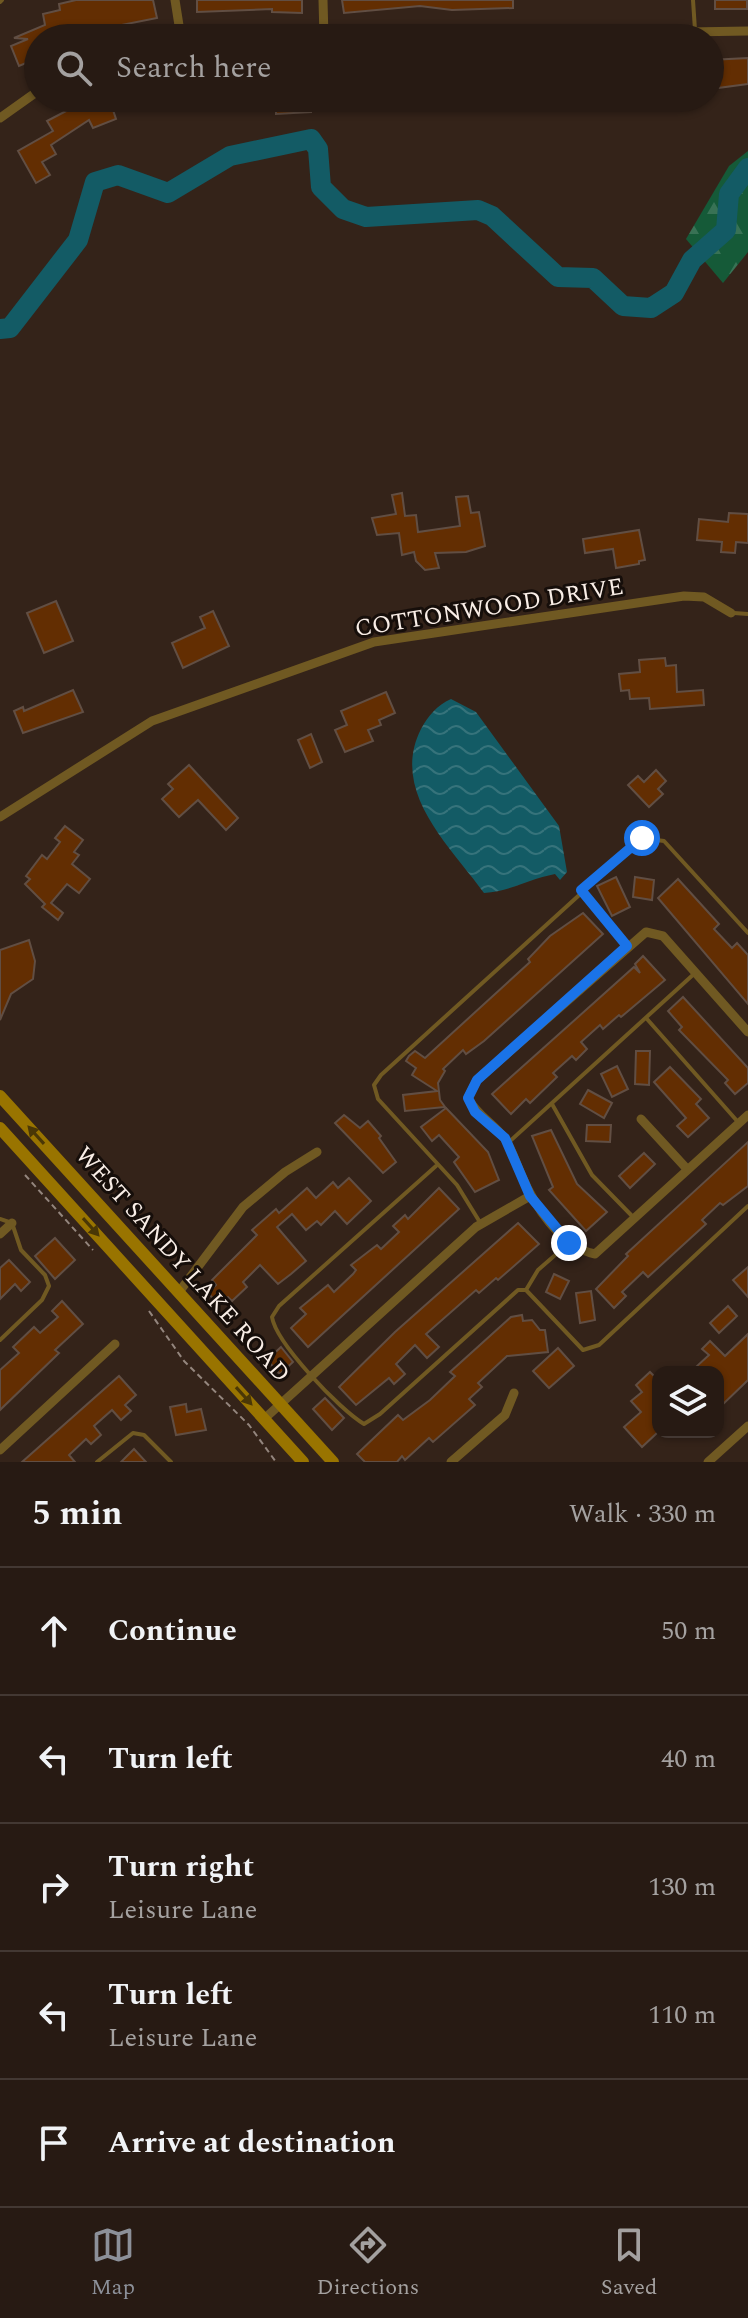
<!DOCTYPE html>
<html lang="en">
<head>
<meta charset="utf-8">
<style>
	body { margin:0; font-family:Spectral,serif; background:#332721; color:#f1f3f6 }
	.controls { position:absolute; right:24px; bottom:24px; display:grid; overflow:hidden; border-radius:16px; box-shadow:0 2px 6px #0004 }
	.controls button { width:72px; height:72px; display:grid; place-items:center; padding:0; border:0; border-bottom:2px solid #433833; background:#271a13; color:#f1f3f6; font:40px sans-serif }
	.stop { position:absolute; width:24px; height:24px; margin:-18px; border:6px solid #1a73e8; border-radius:50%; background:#fff }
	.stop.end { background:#1a73e8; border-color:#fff; box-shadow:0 2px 8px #0008 }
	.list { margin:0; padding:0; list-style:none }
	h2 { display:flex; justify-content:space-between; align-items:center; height:104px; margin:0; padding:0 32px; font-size:34px }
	h2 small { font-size:26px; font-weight:400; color:#a4a1a0 }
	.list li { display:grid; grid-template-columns:52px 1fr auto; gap:24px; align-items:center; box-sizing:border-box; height:128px; padding:0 32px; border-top:2px solid #433833 }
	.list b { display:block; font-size:30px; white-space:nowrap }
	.list p { margin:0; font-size:26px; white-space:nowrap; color:#a4a1a0 }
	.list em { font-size:26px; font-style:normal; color:#a4a1a0 }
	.icon { flex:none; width:44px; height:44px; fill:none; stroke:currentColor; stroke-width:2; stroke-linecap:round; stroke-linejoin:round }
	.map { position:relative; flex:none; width:748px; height:1462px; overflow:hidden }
	.search { position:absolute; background:#271a13; box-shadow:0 2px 6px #0004; left:24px; right:24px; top:24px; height:88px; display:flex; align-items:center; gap:20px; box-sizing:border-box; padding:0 28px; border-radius:44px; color:#a4a1a0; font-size:30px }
	.sheet { height:744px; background:#271a13 }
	nav { display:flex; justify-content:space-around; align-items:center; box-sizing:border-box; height:112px; border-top:2px solid #433833; background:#271a13; font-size:22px; color:#a4a1a0 }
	nav a { display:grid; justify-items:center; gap:4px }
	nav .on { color:#8c9099 }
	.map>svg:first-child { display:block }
</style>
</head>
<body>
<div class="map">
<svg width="748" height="1462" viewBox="0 0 748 1462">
	<defs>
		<pattern id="forest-firs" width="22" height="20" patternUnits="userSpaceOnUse" patternTransform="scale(2)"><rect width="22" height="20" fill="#155a38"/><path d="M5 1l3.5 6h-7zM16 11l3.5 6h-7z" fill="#387255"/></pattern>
		<pattern id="water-waves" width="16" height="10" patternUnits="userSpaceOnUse" patternTransform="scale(2)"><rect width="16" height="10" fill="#135b65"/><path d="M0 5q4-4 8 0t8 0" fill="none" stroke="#36737b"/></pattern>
	</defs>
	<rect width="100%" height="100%" fill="#342319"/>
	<polygon fill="url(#forest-firs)" points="748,151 748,252 723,283 686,239 729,166"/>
	<path fill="url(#water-waves)" d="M451 699 476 712 559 826 567 872 560 880 555 874C529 879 511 891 484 893 452 848 389 792 421 729 428 716 437 705 451 699Z"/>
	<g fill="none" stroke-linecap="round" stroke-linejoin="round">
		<polyline stroke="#135b65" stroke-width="20" points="0,329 10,328 78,240 95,182 118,175 168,193 230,156 311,139 318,149 321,187 343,209 366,217 478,210 492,216 558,277 593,278 623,306 651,308 674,293 692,260 726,230 729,194 748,168"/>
	</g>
	<g fill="#632e02" stroke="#614e43" stroke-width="2">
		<polygon points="76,0 153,0 157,18 81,33 82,38 38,38 38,58 19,66 11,46 28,39 14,38 45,25 43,14 60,10 59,4"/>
		<polygon points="197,0 302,0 302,13 272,12 272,9 197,12"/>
		<polygon points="342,0 513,0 513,8 452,10 420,6 344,13"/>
		<rect x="715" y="0" width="32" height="9"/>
		<polygon points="748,58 748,84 710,89 710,60"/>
		<polygon points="91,98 148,98 148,101 113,110 116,119 93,128 89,120 51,145 56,154 42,162 50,175 36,183 18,151 53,131 47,121"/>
		<polygon points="276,98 310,98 311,112 276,114"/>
		<polygon points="402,493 405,516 416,515 418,532 460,526 456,497 468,496 471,513 479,512 485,546 466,552 435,553 439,568 425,570 416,561 414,552 402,555 399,533 377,535 372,518 396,514 392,495"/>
		<polygon points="729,513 748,514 748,543 736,542 735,553 721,552 722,542 697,540 699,519 728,522"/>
		<polygon points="639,530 645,560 639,561 639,564 616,568 613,549 585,553 583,539"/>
		<polygon points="56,601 73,641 44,653 27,613"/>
		<polygon points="213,611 229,646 183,668 172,643 205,628 200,617"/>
		<polygon points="665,658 666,666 676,665 677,692 703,690 704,705 650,709 649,698 630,699 629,690 621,691 619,674 640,672 639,660"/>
		<polygon points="73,690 83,712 23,733 14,711 23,707 24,711"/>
		<polygon points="386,692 395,713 379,720 381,725 368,730 373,741 345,752 335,730 347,725 341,711"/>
		<polygon points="311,734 322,762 310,768 298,740"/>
		<polygon points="189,765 238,818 226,830 198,800 179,817 162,799 173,789 168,784"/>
		<polygon points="656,770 666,781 658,789 663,794 649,807 628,785 638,776 644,782"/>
		<polygon points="65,826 83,840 74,852 79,855 72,864 90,879 79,893 67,884 51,903 63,913 58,920 42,907 45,904 25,884 30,879 26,876 42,855 47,859 60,842 55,838"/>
		<polygon points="616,877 630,907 612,916 597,886"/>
		<polygon points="635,877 654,880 652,900 633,897"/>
		<polygon points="678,879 719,924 714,929 732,948 737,943 748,955 748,1004 658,898"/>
		<polygon points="583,913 603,934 484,1041 466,1054 463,1050 443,1069 445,1071 438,1083 440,1100 445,1107 405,1111 403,1095 437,1091 412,1075 416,1068 406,1061 409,1056 415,1051 425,1058 530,962 528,959 550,936"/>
		<polygon points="29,940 35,961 33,979 11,994 0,1020 0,950"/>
		<polygon points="643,956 665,980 621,1017 619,1015 603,1029 600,1025 581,1042 587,1049 576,1060 572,1056 553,1073 557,1077 530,1103 526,1099 511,1114 492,1094 634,967 640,973 635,964"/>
		<polygon points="683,997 748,1068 748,1083 735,1094 725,1083 728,1080 679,1030 682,1027 668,1011"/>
		<polygon points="636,1051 650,1051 649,1085 635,1084"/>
		<polygon points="617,1066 628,1089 612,1097 601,1074"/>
		<polygon points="670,1067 701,1099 696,1104 709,1118 688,1137 677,1126 686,1118 654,1082"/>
		<polygon points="588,1090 612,1103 604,1118 580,1104"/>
		<polygon points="446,1108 488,1152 499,1180 475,1192 454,1162 459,1157 439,1135 432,1141 421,1127"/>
		<polygon points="344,1115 360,1128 368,1121 381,1136 379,1138 396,1162 383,1173 335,1123"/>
		<polygon points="587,1125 611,1125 610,1142 586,1141"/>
		<polygon points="551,1130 577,1184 607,1212 586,1231 549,1190 553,1187 532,1136"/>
		<polygon points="748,1142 748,1186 723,1205 720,1203 702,1220 706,1224 648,1277 643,1272 622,1292 626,1296 614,1308 596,1289 628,1256 626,1254"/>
		<polygon points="644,1153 655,1164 630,1188 619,1176"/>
		<polygon points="349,1178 371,1201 347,1224 335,1211 321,1225 317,1221 306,1230 292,1214 277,1227 306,1261 291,1274 278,1284 260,1265 243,1282 247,1287 232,1301 228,1297 219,1305 208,1293 216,1285 212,1280 257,1235 252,1230 276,1209 279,1213 307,1188 316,1198 333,1182 338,1188"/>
		<polygon points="439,1188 459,1209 308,1347 291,1328 306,1314 300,1308 328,1285 334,1292 353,1274 356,1270 351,1265 377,1245 381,1249 399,1232 393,1226 405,1215 408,1219"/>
		<polygon points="518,1223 539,1244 498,1280 496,1278 479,1293 476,1290 426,1334 439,1347 427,1358 415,1345 396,1364 405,1374 394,1384 389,1378 356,1405 339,1387 395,1332"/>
		<polygon points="55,1238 75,1260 55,1279 35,1256"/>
		<polygon points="9,1260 30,1282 21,1291 15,1284 0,1299 0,1268"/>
		<polygon points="748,1267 748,1297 733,1280"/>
		<polygon points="554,1274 569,1281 560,1299 546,1292"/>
		<polygon points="591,1291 595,1320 580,1323 576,1293"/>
		<polygon points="62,1301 83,1324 55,1350 59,1353 0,1410 0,1370 19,1353 13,1347 34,1327 40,1333 58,1317 52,1311"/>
		<polygon points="728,1306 737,1316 719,1333 710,1323"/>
		<polygon points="522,1315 523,1321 532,1320 540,1330 545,1330 548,1352 507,1356 478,1383 482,1387 469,1399 475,1405 433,1442 429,1438 405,1460 402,1456 397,1462 365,1462 357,1454 398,1415 403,1420 430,1400 455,1376 450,1372 511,1317"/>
		<polygon points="748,1334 748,1380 718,1409 718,1372 702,1372 697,1366 709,1355 702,1349 710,1341 725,1356"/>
		<polygon points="281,1347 293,1362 280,1374 267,1360"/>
		<polygon points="558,1348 574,1366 549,1388 533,1371"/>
		<polygon points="650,1372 658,1380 658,1432 642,1447 624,1427 641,1412 631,1401 642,1392 636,1385"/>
		<polygon points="119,1376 136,1395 125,1405 131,1411 121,1420 112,1410 94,1426 101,1435 91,1444 86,1439 69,1455 75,1462 22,1462"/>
		<polygon points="325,1398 344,1418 332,1430 313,1409"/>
		<polygon points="186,1404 187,1412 201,1409 206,1430 176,1435 170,1407"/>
		<polygon points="134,1449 146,1462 121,1462"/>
	</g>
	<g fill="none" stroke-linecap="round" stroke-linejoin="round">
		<g stroke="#94867e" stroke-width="2" stroke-dasharray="6 4" stroke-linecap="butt">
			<polyline points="25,1175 93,1250"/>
			<polyline points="149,1311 184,1361 249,1425 276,1462"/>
		</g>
		<g stroke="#705922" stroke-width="4">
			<polyline points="693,0 695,30"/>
			<polyline points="0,2 2,0"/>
			<polyline points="734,613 748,614"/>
			<polyline points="581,890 627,946"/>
			<polyline points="647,1019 738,1122"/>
			<polyline points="552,1104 592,1175 634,1218"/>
			<polyline points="509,1142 695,973"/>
			<path d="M436 1166 279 1306 272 1317C276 1343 340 1410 364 1424L380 1414 518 1290H526L583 1350 599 1345 748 1206"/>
			<polyline points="0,1219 12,1223 21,1250 45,1275 49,1286 42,1300 0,1340"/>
			<polyline points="481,1224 457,1185 378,1099 374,1085 381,1075 642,838 664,841 748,933"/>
			<polyline points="526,1290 538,1270 569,1243"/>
			<polyline points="97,1462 133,1433 144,1435 171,1462"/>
		</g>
		<g stroke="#705922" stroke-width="9">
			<polyline points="175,0 181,38"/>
			<polyline points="323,0 324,38"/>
			<polyline points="329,38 748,31"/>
			<polyline points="0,118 38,91"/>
			<polyline points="0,817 152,721 374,642 684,596 704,597 731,613"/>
			<path d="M748 1032 663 936 646 932 477 1080 468 1098C477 1116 494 1123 505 1139 512 1149 516 1163 521 1174 534 1205 560 1247 595 1254L748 1115"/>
			<polyline points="641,1119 687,1169"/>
			<polyline points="0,1234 12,1223"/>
			<polyline points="179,1292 243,1207 285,1172 317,1152"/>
			<polyline points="264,1419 476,1227 530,1196"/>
			<polyline points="0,1450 115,1344"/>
			<polyline points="451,1462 505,1415 514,1393"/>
			<polyline points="708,1462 748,1426"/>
		</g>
		<g stroke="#997400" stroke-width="12">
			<polyline points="0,1096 333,1462"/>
			<polyline points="0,1128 303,1462"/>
		</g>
	</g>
	<defs><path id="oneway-solid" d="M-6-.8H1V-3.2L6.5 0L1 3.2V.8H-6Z" transform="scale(2)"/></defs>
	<g fill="#4a3706">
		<use href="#oneway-solid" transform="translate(36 1135) rotate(-132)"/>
		<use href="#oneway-solid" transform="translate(91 1227) rotate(48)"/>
		<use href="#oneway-solid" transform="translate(244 1396) rotate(48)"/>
	</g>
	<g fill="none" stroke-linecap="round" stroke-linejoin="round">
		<polyline stroke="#1a73e8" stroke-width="10" points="569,1243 530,1196 505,1138 475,1112 468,1098 477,1080 627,946 581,890 642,838"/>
	</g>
	<g text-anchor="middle" stroke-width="6" stroke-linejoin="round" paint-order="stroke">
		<g font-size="24" fill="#f9eee7" stroke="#160e0a">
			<text transform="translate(489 607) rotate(-9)" y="8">COTTONWOOD DRIVE</text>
			<text transform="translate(183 1264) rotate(48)" y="8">WEST SANDY LAKE ROAD</text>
		</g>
	</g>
</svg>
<div class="controls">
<button><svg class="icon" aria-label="layers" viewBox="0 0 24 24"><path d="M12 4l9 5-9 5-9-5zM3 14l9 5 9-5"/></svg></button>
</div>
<div class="stop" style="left:642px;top:838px"></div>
<div class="stop end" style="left:569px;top:1243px"></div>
<div class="search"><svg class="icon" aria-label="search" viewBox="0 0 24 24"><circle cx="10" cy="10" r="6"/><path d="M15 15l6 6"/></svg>Search here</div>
</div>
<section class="sheet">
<h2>5 min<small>Walk · 330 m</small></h2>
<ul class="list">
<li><svg class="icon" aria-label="ahead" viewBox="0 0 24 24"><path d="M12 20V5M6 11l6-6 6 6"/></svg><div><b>Continue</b></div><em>50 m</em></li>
<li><svg class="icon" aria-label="left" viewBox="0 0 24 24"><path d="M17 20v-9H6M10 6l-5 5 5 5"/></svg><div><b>Turn left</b></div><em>40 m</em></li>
<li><svg class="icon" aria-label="right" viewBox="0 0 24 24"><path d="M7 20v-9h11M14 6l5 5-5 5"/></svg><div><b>Turn right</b><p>Leisure Lane</p></div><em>130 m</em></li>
<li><svg class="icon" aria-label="left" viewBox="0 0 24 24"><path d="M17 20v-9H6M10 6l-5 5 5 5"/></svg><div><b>Turn left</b><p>Leisure Lane</p></div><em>110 m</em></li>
<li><svg class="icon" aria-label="arrive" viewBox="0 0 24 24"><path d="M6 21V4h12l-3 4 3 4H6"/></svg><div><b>Arrive at destination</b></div></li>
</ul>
</section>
<nav>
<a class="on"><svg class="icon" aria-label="map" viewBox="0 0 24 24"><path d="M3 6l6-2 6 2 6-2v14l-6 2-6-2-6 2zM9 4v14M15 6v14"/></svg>Map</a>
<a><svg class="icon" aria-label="directions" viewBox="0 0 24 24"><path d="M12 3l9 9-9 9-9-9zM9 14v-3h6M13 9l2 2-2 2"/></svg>Directions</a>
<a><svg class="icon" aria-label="saved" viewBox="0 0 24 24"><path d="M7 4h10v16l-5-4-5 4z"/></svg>Saved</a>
</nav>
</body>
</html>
